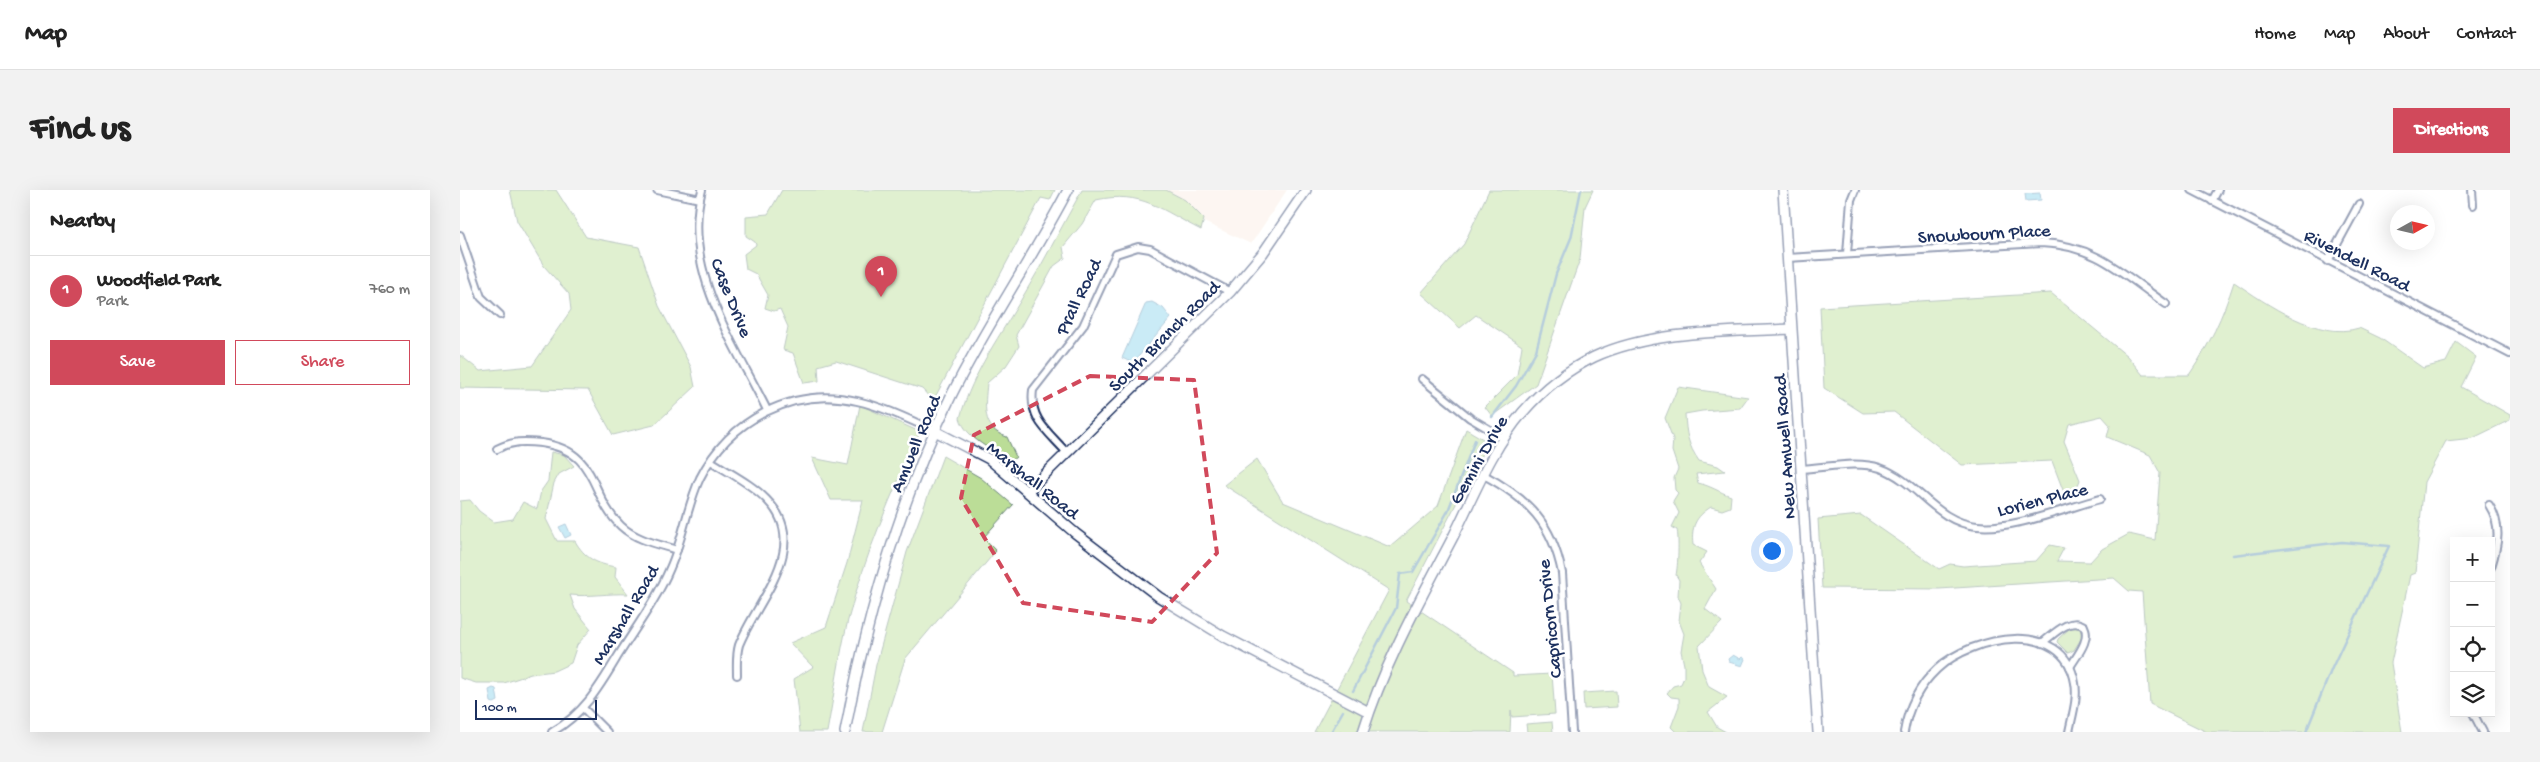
<!DOCTYPE html>
<html lang="en">
<head>
<meta charset="utf-8">
<style>
	body { margin:0; font-family:"Gochi Hand",sans-serif; background:#f2f2f2; color:#222 }
	.controls { position:absolute; right:15px; bottom:15px; display:grid; overflow:hidden; border-radius:0px; box-shadow:0 5px 20px #0002 }
	.controls button { width:45px; height:45px; display:grid; place-items:center; padding:0; border:0; border-bottom:1px solid #e0e0e0; background:#fff; color:#222; font:25px sans-serif }
	.compass { position:absolute; left:1930px; top:15px; width:45px; height:45px; border-radius:50%; background:#fff; box-shadow:0 5px 20px #0002; rotate:82deg }
	.scale { position:absolute; left:15px; bottom:12px; width:122px; box-sizing:border-box; padding-left:5px; border:2px solid #1b2f5e; border-top:0; font-size:14px; line-height:18px; white-space:nowrap; color:#1b2f5e; -webkit-text-stroke:4px #fff; paint-order:stroke }
	.you { position:absolute; left:1311px; top:360px; width:18px; height:18px; margin:-12px; border:4px solid #fff; border-radius:50%; background:#1a73e8; box-shadow:0 0 0 8px #1a73e833 }
	.badge { display:grid; place-items:center; width:32px; height:32px; border-radius:50%; background:#d1495b; color:#fff; font-size:16px; font-weight:700 }
	.pin { position:absolute; translate:-50% -41px; filter:drop-shadow(0 1px 2px #0008) }
	.pin::after { content:''; position:absolute; top:26px; width:18px; height:15px; background:inherit; clip-path:polygon(0 0,100% 0,50% 100%) }
	.list { margin:0; padding:0; list-style:none }
	h2 { display:flex; justify-content:space-between; align-items:center; height:65px; margin:0; padding:0 20px; font-size:21px }
	h2 small { font-size:16px; font-weight:400; color:#767676 }
	.list li { display:grid; grid-template-columns:32px 1fr auto; gap:15px; align-items:center; box-sizing:border-box; height:70px; padding:0 20px; border-top:1px solid #e0e0e0 }
	.list b { display:block; font-size:19px; white-space:nowrap }
	.list p { margin:0; font-size:16px; white-space:nowrap; color:#767676 }
	.list em { font-size:16px; font-style:normal; color:#767676 }
	.actions { display:flex; gap:10px; padding:15px 20px }
	.actions a { flex:1; padding:11px 0; border:1px solid #d1495b; border-radius:0px; text-align:center; font-size:18px; color:#d1495b }
	.actions .main { background:#d1495b; color:#fff }
	.icon { flex:none; width:28px; height:28px; fill:none; stroke:currentColor; stroke-width:2; stroke-linecap:round; stroke-linejoin:round }
	.map { position:relative; flex:none; width:2050px; height:542px; overflow:hidden; border-radius:0px }
	header { display:flex; align-items:center; gap:30px; box-sizing:border-box; height:70px; padding:0 25px; background:#fff; border-bottom:1px solid #e0e0e0 }
	header strong { font-size:24px }
	nav { display:flex; gap:28px; margin-inline-start:auto; font-size:18px }
	.intro { display:flex; align-items:center; justify-content:space-between; box-sizing:border-box; height:120px; padding:0 30px }
	h1 { margin:0; font-size:35px }
	.button { padding:12px 22px; border-radius:0px; background:#d1495b; color:#fff; font-size:18px; font-weight:700 }
	main { display:flex; gap:30px; padding:0 30px }
	aside { flex:1; background:#fff; border-radius:0px; box-shadow:0 5px 20px #0002 }
	.map>svg:first-child { display:block }
</style>
</head>
<body>
<header>
<strong>Map</strong>
<nav><a>Home</a><a>Map</a><a>About</a><a>Contact</a></nav>
</header>
<div class="intro"><h1>Find us</h1><a class="button">Directions</a></div>
<main>
<aside>
<h2>Nearby<small></small></h2>
<ul class="list">
<li><span class="badge">1</span><div><b>Woodfield Park</b><p>Park</p></div><em>760 m</em></li>
</ul>
<div class="actions"><a class="main">Save</a><a>Share</a></div>
</aside>
<div class="map">
<svg width="2050" height="542" viewBox="0 0 2050 542">
	<rect width="100%" height="100%" fill="#fff"/>
	<filter id="ink" filterUnits="userSpaceOnUse"><feTurbulence type="fractalNoise" baseFrequency=".02" numOctaves="2"/><feDisplacementMap in="SourceGraphic" scale="10" xChannelSelector="R" yChannelSelector="G"/><feConvolveMatrix kernelMatrix="1 2 1 2 8 2 1 2 1" color-interpolation-filters="sRGB"/></filter>
	<g filter="url(#ink)">
		<polygon fill="#faece2" points="675,0 827,0 791,54"/>
		<g fill="#bbdd97" stroke="#6b867a">
			<polygon points="50,0 96,0 126,47 179,57 199,116 231,177 235,197 194,235 153,245 128,200 0,198 0,165 20,181 72,176 111,120 109,104 84,76 57,31"/>
			<polygon points="322,0 595,0 590,10 581,8 473,211 462,199 376,171 358,176 359,191 344,193 333,163 323,160 328,137 320,119 314,121 305,118 308,105 296,84 286,79 284,64 296,55 295,52 286,46 286,26 308,24"/>
			<path d="M622 0H706L725 10 744 29 741 40C701 20 682 0 636 10L622 34 603 57 605 68 594 76 556 145 559 156 546 176 527 193C525 215 521 239 547 247L556 267 550 272C534 260 506 249 500 228 513 181 541 145 565 103 585 70 603 34 622 0Z"/>
			<polygon points="1029,0 1133,0 1125,17 1120,69 1076,194 1032,226 1025,217 1057,185 1062,156 1016,125 1000,138 961,103 1004,54"/>
			<path d="M1774 92C1807 114 1858 151 1899 138L1920 148 1963 178 1986 172 1996 152 2016 167 2001 197 2050 225V230L2013 248 1986 251 1964 292 1955 383 1950 385 1931 473 1942 542H1747L1690 514 1682 402 1669 401 1654 388 1479 399 1362 398 1358 329 1401 325 1479 379 1490 374 1503 376 1576 371 1590 355 1604 358 1597 371 1630 372 1642 359 1669 344 1695 350 1700 283 1690 265 1647 247 1650 235 1642 226 1609 234 1604 251 1620 290 1616 300 1606 308 1592 271 1502 275 1434 222 1403 223 1364 198 1360 117 1591 103 1667 166 1683 185H1729C1749 156 1763 126 1774 92Z"/>
			<path d="M1218 197 1288 207 1280 218 1242 221 1225 224C1226 244 1228 255 1239 271L1258 276 1265 281 1236 284 1238 293C1251 296 1259 302 1271 306L1270 317 1262 320 1251 317C1235 327 1231 337 1233 355L1247 362 1239 373 1256 399 1245 419 1262 432 1239 456 1242 480 1249 497 1267 507 1248 522 1257 537 1266 542H1216L1211 537 1219 516V508L1211 507 1207 503 1213 496 1221 494 1224 487V475L1221 461 1224 444 1219 431 1221 413 1218 406 1219 390 1216 385C1218 377 1219 347 1217 340L1212 337 1219 323 1213 311 1218 303 1215 300 1214 288 1218 279 1212 261 1213 249 1205 228Z"/>
			<path d="M400 215 460 242C432 302 405 365 388 430 379 467 374 505 367 542H340L334 489 353 477 330 453 366 437 387 373 403 310H371L352 268 388 275Z"/>
			<polygon points="1006,239 1028,252 946,411 1053,483 1053,486 1092,484 1095,524 1052,527 1051,520 1050,542 854,542 929,400 764,295 797,269 823,312 930,357 978,316"/>
			<path d="M91 262 104 265 114 276 99 284 94 293 86 329 97 351H115C125 368 136 374 156 377L155 387 168 404C148 403 130 407 110 405L115 419 131 439 117 455 111 473 94 481 71 484 44 493H16L0 488V311L10 310 19 321 34 332 53 329 63 312 77 319 81 301 88 291Z"/>
			<polygon points="483,266 521,288 553,315 523,348 536,361 445,469 422,542 403,542 416,475 447,362"/>
			<polygon points="1612,436 1620,439 1623,446 1614,460 1608,463 1597,452 1598,449"/>
			<polygon points="1156,501 1157,517 1124,519 1123,503"/>
			<polygon points="1092,532 1093,542 1067,542 1066,534"/>
		</g>
		<g fill="#89d2ea" stroke="#5d91b2">
			<polygon points="1580,3 1581,10 1566,11 1565,4"/>
			<polygon points="692,112 703,118 711,128 673,173 662,168 686,113"/>
			<polygon points="106,334 111,345 105,348 99,337"/>
			<polygon points="1273,465 1280,469 1282,467 1285,469 1282,476 1269,472 1268,469"/>
			<polygon points="33,498 36,499 38,511 34,513 31,512 29,500"/>
		</g>
		<g fill="none" stroke-linecap="round" stroke-linejoin="round">
			<g stroke="#5d91b2" stroke-width="2.5">
				<polyline points="1032,227 1056,196 1076,161 1096,84 1111,48 1121,0"/>
				<polyline points="1773,365 1882,352 1929,356 1872,478 1846,542"/>
				<polyline points="893,501 936,418 940,384 953,382 988,321 1015,250"/>
				<polyline points="871,542 883,521"/>
			</g>
			<defs>
				<g id="street">
					<polyline points="197,0 240,9"/>
					<path d="M242 0C221 78 274 153 307 220"/>
					<polyline points="1732,0 2050,164"/>
					<polyline points="2012,0 2013,15"/>
					<polyline points="1752,11 1758,0"/>
					<polyline points="0,45 21,107 40,125"/>
					<polyline points="1387,64 1391,10 1395,0"/>
					<path d="M1327 68 1581 53C1636 55 1663 84 1706 114"/>
					<polyline points="1868,71 1899,14"/>
					<polyline points="962,189 1010,228 1044,248"/>
					<path d="M37 259C52 251 63 251 81 253 140 261 128 305 161 336 176 350 198 354 217 360"/>
					<path d="M607 263C589 242 569 230 573 200L623 136 656 64 678 57 690 59 770 102"/>
					<path d="M251 271C269 283 292 294 307 310 353 356 296 411 279 455 276 465 277 475 277 485"/>
					<path d="M1340 279C1366 278 1396 270 1420 278 1458 291 1475 332 1517 336 1552 340 1606 318 1640 309"/>
					<path d="M1024 285C1068 309 1092 333 1102 383L1112 542"/>
					<path d="M2029 315C2042 335 2038 355 2031 377"/>
					<path d="M1582 453C1593 445 1610 426 1624 436 1631 450 1617 465 1610 477"/>
					<polyline points="124,519 147,542"/>
					<polyline points="2013,523 2023,542"/>
					<path d="M92 542C124 524 140 496 158 466 176 437 197 409 210 378 223 349 227 316 240 288 269 230 333 196 397 211 424 217 450 230 475 241"/>
					<path d="M1444 542C1448 518 1459 496 1477 479 1512 446 1604 427 1615 493 1618 509 1612 526 1609 542"/>
				</g>
				<g id="secondary">
					<polyline points="1323,0 1358,542"/>
					<polyline points="475,241 529,269 615,343 699,407 763,446 909,522"/>
					<polyline points="568,301 770,102 803,63 846,0"/>
					<path d="M385 542C407 425 439 311 492 204 527 134 572 69 608 0"/>
					<path d="M903 542C924 474 960 410 993 347 1014 305 1032 258 1063 222 1083 199 1107 180 1134 167 1192 140 1268 142 1331 139"/>
				</g>
			</defs>
			<use href="#street" stroke="#1b2f5e" stroke-width="10"/>
			<use href="#secondary" stroke="#1b2f5e" stroke-width="12"/>
			<use href="#street" stroke="#fff" stroke-width="6"/>
			<use href="#secondary" stroke="#fff" stroke-width="9"/>
		</g>
	</g>
	<path d="M0 0H2050V542H0ZM630 186 734 190 757 363 692 432 563 413 501 308 514 245Z" fill="#fff" fill-opacity=".55" fill-rule="evenodd"/>
	<path fill="none" stroke="#d1495b" stroke-width="4" stroke-dasharray="10 6" stroke-linejoin="round" d="M630 186 734 190 757 363 692 432 563 413 501 308 514 245Z"/>
	<g text-anchor="middle" stroke-width="5" stroke-linejoin="round" paint-order="stroke">
		<g font-size="19" fill="#1b2f5e" stroke="#fff">
			<text transform="translate(1524 42) rotate(-3)" y="7">Snowbourn Place</text>
			<text transform="translate(1898 69) rotate(27)" y="7">Rivendell Road</text>
			<text transform="translate(617 106) rotate(-64)" y="7">Prall Road</text>
			<text transform="translate(273 107) rotate(68)" y="7">Case Drive</text>
			<text transform="translate(703 145) rotate(-45)" y="7">South Branch Road</text>
			<text transform="translate(454 253) rotate(-67)" y="7">Amwell Road</text>
			<text transform="translate(1323 257) rotate(-94)" y="7">New Amwell Road</text>
			<text transform="translate(1017 269) rotate(-60)" y="7">Gemini Drive</text>
			<text transform="translate(574 289) rotate(39)" y="7">Marshall Road</text>
			<text transform="translate(1582 308) rotate(-14)" y="7">Lorien Place</text>
			<text transform="translate(164 424) rotate(-59)" y="7">Marshall Road</text>
			<text transform="translate(1088 429) rotate(-96)" y="7">Capricorn Drive</text>
		</g>
	</g>
</svg>
<div class="controls">
<button>+</button>
<button>−</button>
<button><svg class="icon" aria-label="locate" viewBox="0 0 24 24"><circle cx="12" cy="12" r="6"/><path d="M12 2v4M12 18v4M2 12h4M18 12h4"/></svg></button>
<button><svg class="icon" aria-label="layers" viewBox="0 0 24 24"><path d="M12 4l9 5-9 5-9-5zM3 14l9 5 9-5"/></svg></button>
</div>
<svg class="compass" viewBox="-18 -18 36 36"><path d="M0-13l5 13h-10z" fill="#e53935"/><path d="M0 13l5-13h-10z" fill="#767676"/></svg>
<div class="scale">100 m</div>
<div class="you"></div>
<div class="pin badge" style="left:421px;top:107px">1</div>
</div>
</main>
</body>
</html>
